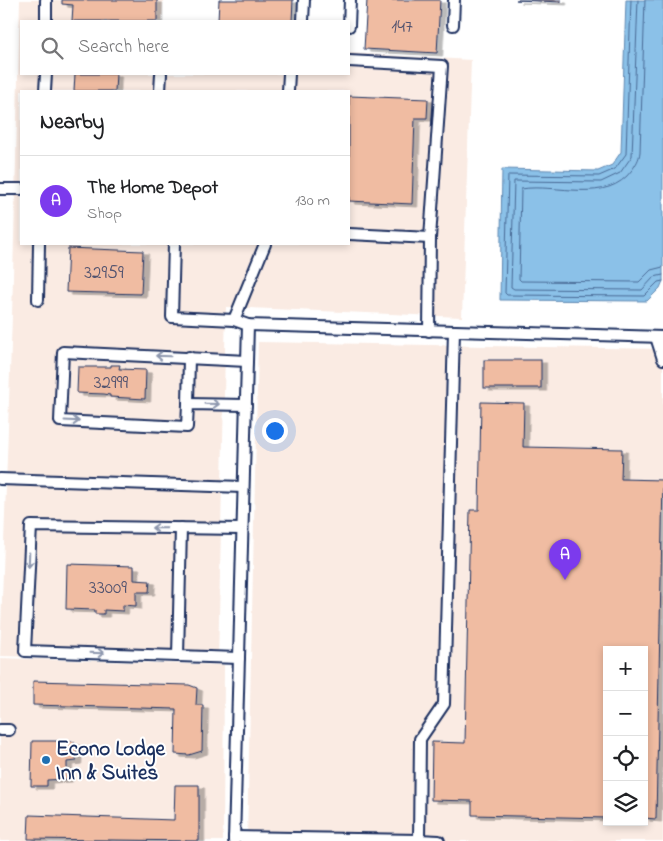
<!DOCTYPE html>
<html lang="en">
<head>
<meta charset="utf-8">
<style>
	body { margin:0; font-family:"Indie Flower",sans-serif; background:#f6f6f6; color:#202124 }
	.controls { position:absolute; right:15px; bottom:15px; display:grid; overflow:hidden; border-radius:0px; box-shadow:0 2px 8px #0003 }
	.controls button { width:45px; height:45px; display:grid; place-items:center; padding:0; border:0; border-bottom:1px solid #e0e0e0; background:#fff; color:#202124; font:25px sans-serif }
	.you { position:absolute; left:274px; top:430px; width:18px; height:18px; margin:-12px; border:4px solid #fff; border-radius:50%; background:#1a73e8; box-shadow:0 0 0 8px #1a73e833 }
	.badge { display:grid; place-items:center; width:32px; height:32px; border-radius:50%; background:#7c3aed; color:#fff; font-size:16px; font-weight:700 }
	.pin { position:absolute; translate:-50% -41px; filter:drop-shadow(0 1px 2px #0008) }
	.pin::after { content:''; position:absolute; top:26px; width:18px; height:15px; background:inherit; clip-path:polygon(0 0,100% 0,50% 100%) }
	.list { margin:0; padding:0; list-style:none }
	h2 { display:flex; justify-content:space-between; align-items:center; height:65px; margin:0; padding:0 20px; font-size:21px }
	h2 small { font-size:16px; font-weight:400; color:#757577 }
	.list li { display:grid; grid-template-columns:32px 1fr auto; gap:15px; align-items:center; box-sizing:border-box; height:90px; padding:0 20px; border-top:1px solid #e0e0e0 }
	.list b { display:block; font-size:19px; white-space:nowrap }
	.list p { margin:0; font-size:16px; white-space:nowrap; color:#757577 }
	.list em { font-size:16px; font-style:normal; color:#757577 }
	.icon { flex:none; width:28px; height:28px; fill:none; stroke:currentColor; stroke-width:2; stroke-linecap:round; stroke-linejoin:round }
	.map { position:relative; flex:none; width:663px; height:841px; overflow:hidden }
	.search { position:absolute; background:#fff; box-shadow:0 2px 8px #0003; left:20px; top:20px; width:330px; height:55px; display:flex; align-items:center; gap:12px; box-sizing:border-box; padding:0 18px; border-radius:0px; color:#757577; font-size:19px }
	.panel { position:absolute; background:#fff; box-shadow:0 2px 8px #0003; left:20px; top:90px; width:330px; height:155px; border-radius:0px }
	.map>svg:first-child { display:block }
</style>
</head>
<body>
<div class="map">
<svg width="663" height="841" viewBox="0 0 663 841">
	<defs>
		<filter id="shadow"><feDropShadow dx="5.5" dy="3" stdDeviation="0" flood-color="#0004"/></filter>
	</defs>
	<rect width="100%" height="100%" fill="#fff"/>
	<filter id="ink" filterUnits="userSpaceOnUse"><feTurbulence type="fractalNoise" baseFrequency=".02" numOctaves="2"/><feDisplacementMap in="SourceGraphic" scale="10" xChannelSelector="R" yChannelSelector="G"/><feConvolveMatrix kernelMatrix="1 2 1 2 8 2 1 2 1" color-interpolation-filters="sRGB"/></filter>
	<g filter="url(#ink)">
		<g fill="#faebe3" fill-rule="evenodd">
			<path d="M20 0H163L162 21H21V74H349V53L471 60 462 317 226 307 218 662 0 656 12 316ZM21 91H349V244H21Z"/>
			<path d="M258 342 663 349V841H247ZM607 650H644V822H607Z"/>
			<polygon points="0,658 224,665 223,841 0,841"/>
		</g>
		<polygon fill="#8bc1e8" stroke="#5e87b1" points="626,0 663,0 663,281 660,288 647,301 500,300 502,169 598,171 612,165 621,152"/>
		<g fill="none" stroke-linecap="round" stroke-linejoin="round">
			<g stroke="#486995" stroke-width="1">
				<polyline points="631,0 626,154 615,169 599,176 508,175 505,293 507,295 644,296 658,282 663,281"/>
				<polyline points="638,0 632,156 620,173 601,182 514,181 511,287 514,289 642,290 654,277 663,275"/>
				<path d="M645 0 640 152C639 160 636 164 632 170 607 205 557 183 521 189L519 279 521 281 639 282 651 270 663 267"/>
			</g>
		</g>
		<g fill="#f0bca2" stroke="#1b2f5e" filter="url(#shadow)">
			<polygon points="62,0 157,0 157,21 72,21 73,5 62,4"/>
			<polygon points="219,0 293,0 292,21 218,21"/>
			<polygon points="367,0 440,0 437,53 364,49"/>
			<polygon points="516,0 561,0 561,2"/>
			<polygon points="75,74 116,74 115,91 74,91"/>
			<polygon points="349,96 428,99 427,118 415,118 412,204 349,201"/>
			<polygon points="68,248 143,251 141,294 66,292"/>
			<rect x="484" y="360" width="57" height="28"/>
			<polygon points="111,365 120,365 119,369 146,370 145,399 110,397 110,395 104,394 77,393 78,367 111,367"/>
			<polygon points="481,402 524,403 523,447 622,449 621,479 663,480 656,819 644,818 644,650 607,650 607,818 472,815 472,801 431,800 432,742 465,743 470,510 479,510"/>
			<polygon points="67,564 134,566 134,580 150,581 149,592 136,592 136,606 123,605 123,611 104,610 104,614 95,614 95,610 66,609"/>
			<polygon points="33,681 189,685 197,688 196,705 203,705 202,751 189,755 175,754 176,709 33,705"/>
			<polygon points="32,741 72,741 75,743 77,747 76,761 67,762 67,779 47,780 47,786 31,786"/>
			<polygon points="175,785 199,785 199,841 28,839 29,815 174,820"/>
		</g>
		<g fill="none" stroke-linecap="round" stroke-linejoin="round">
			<defs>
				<g id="service">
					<polyline points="46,21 46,0"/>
					<polyline points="303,21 304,0"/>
					<polyline points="453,25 454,0"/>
					<polyline points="349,26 350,0"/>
					<polyline points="349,61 442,66 430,238 349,234"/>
					<polyline points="45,91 46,74"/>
					<polyline points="160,91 161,74"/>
					<polyline points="288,91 289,74"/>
					<polyline points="0,189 21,189"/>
					<polyline points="174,244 172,317 234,320 265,244"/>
					<polyline points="38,300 39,244"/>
					<polyline points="234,320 248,325 663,337"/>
					<polyline points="429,331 430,238"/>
					<polyline points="656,337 663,359"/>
					<polyline points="188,404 189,357"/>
					<polyline points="246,405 188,404 187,427 60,421 63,352 247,361"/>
					<polyline points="0,479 243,487"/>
					<polyline points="178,656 181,528"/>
					<polyline points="239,658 25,651 31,526 242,529"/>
					<polyline points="0,730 9,730"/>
					<polyline points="234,837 419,840 420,739 444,704 454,331"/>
					<polyline points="419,840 439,841"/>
					<polyline points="234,841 248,325"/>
				</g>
			</defs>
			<use href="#service" stroke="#1b2f5e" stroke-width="14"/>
			<use href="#service" stroke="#fff" stroke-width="10"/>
		</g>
		<defs><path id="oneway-shaft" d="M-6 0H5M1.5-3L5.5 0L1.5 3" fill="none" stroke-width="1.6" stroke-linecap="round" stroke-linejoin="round" transform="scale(1.25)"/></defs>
		<g stroke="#8d97ae">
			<use href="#oneway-shaft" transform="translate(163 356) rotate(-178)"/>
			<use href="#oneway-shaft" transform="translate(212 404) rotate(1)"/>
			<use href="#oneway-shaft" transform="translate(72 421) rotate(3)"/>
			<use href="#oneway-shaft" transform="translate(159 528) rotate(-179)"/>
			<use href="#oneway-shaft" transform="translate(29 560) rotate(92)"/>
			<use href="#oneway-shaft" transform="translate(97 653) rotate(2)"/>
		</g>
	</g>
	<circle fill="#1f6fb2" stroke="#fff" stroke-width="2" cx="46" cy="760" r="5"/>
	<g text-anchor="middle" stroke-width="4" stroke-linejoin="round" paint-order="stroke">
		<g font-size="19" fill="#50526f">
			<text x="402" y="32">147</text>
			<text x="104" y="278">32959</text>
			<text x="111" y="388">32999</text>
			<text x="108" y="593">33009</text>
		</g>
		<g font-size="21" font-weight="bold" fill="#1b2f5e" stroke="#fff" text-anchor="start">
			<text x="56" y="755">Econo Lodge<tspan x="56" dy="24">Inn &amp; Suites</tspan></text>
		</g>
	</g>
</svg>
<div class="controls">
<button>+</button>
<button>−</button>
<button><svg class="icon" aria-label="locate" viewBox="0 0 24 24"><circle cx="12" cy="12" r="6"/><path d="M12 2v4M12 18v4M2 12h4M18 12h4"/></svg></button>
<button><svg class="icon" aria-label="layers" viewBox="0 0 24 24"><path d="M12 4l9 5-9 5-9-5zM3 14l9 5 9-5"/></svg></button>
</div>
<div class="you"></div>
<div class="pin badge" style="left:565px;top:580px">A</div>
<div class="search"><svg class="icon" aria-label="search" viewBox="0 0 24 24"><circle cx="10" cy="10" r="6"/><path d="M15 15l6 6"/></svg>Search here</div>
<section class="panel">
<h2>Nearby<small></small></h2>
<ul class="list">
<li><span class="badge">A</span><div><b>The Home Depot</b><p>Shop</p></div><em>130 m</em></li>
</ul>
</section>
</div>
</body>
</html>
